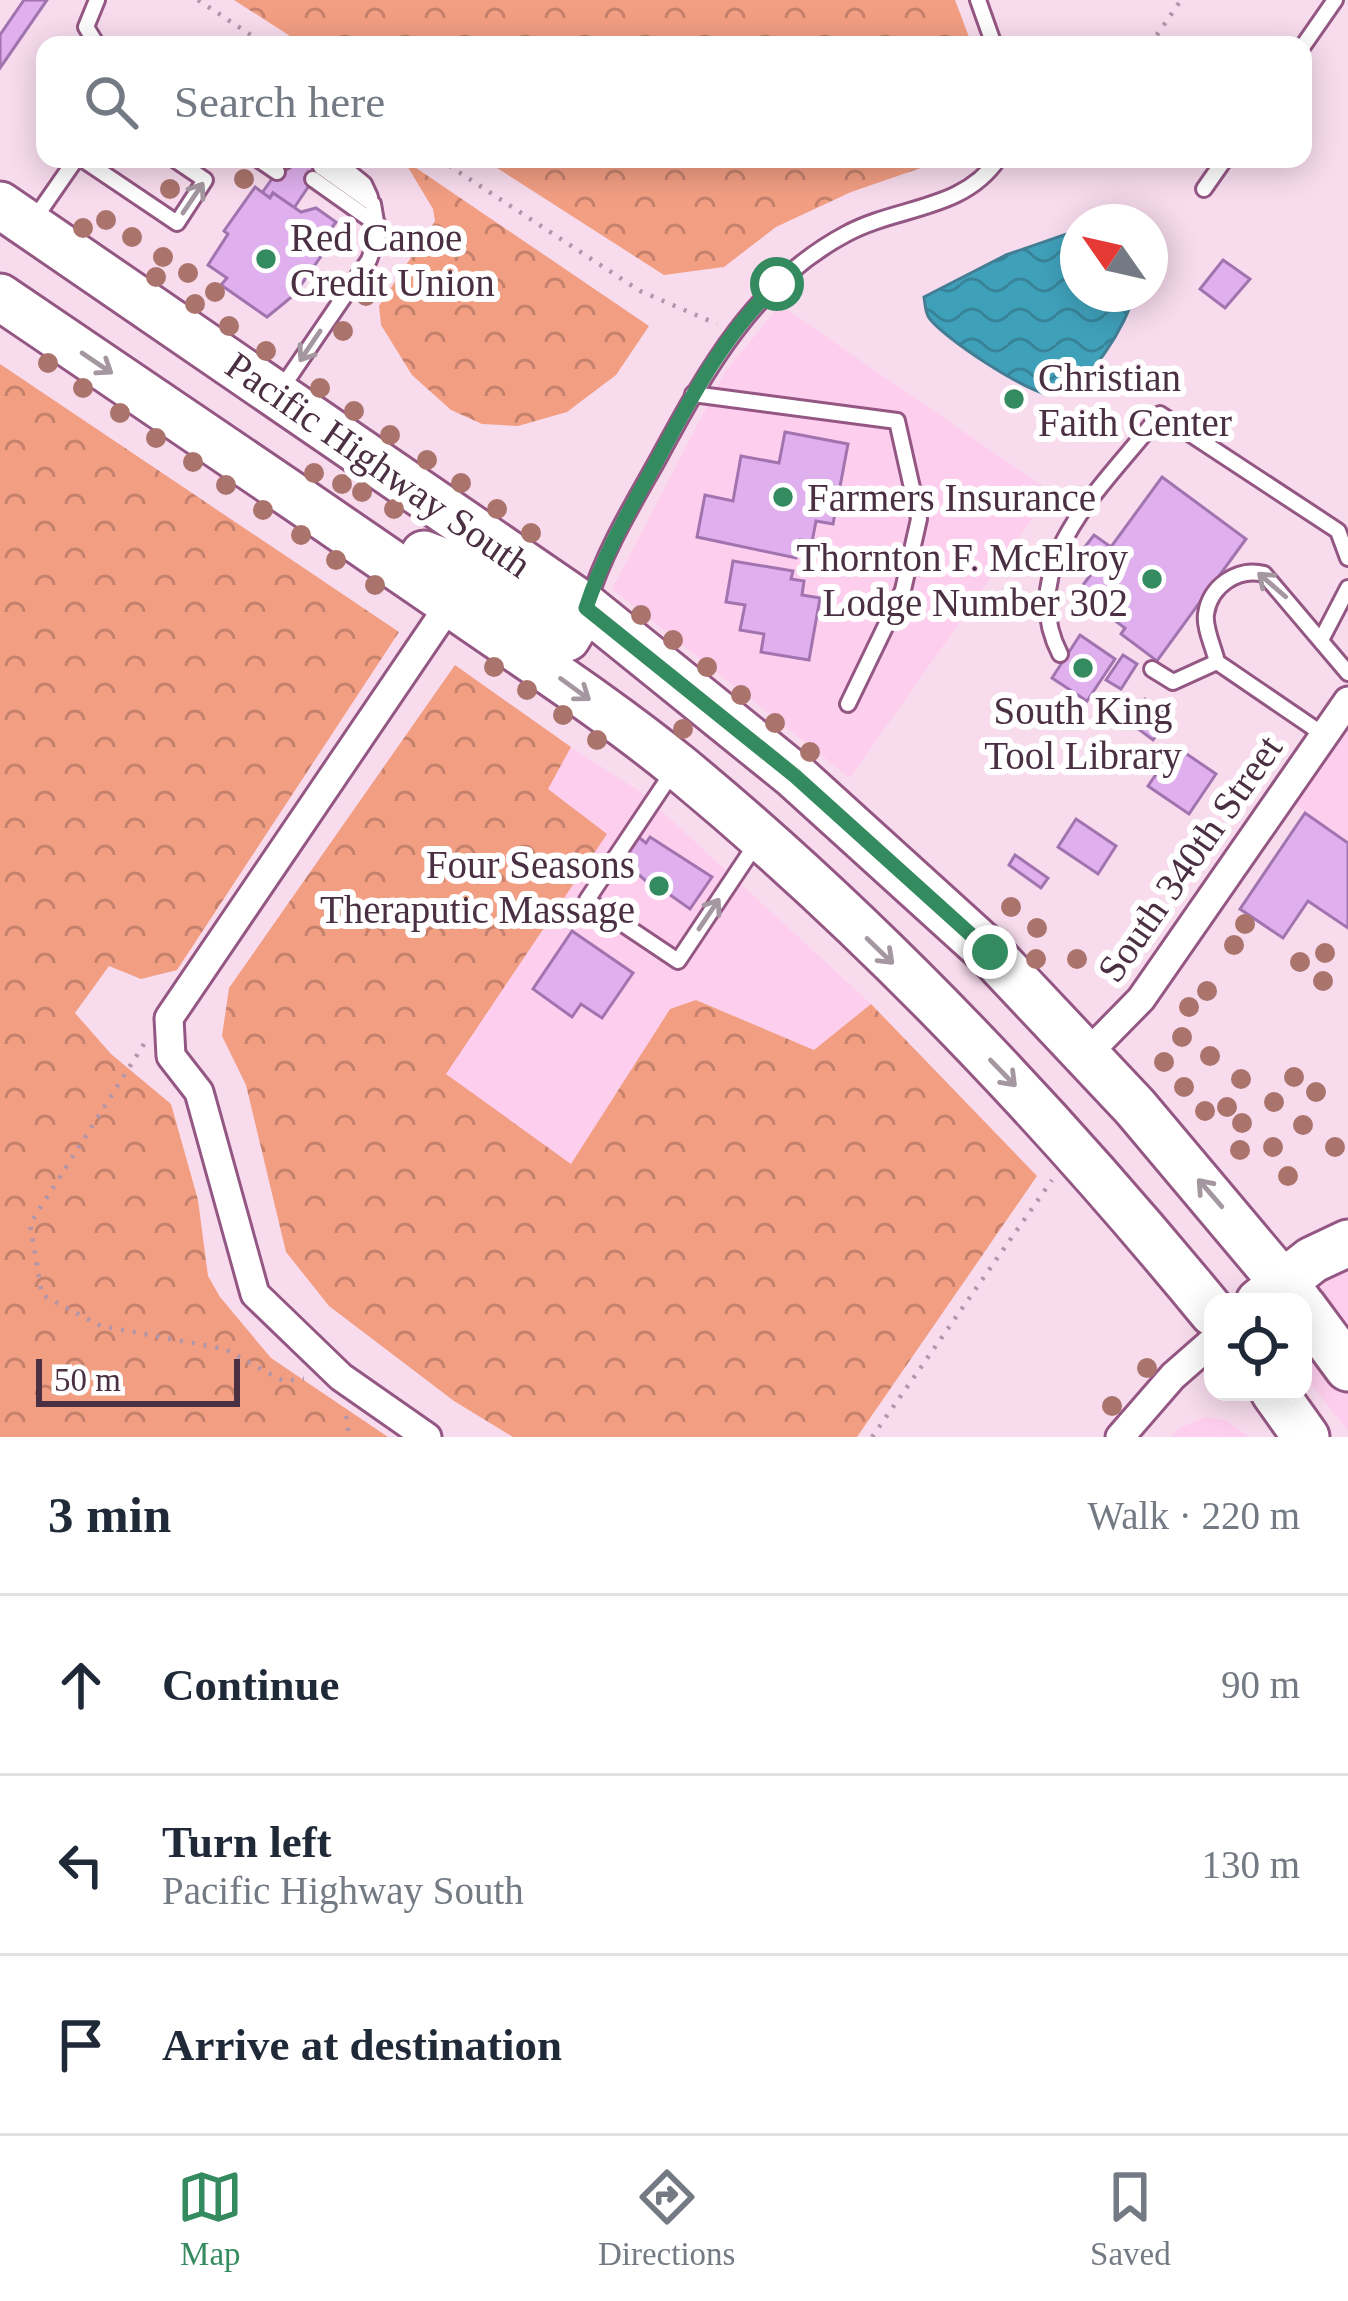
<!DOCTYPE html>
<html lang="en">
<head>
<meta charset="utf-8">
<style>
	body { margin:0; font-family:"Times New Roman",serif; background:#f6f6f7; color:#1f2937 }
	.controls { position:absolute; right:36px; bottom:36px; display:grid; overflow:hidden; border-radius:24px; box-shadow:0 6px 30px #0003 }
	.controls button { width:108px; height:108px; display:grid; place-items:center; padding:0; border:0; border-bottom:3px solid #e0e1e3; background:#fff; color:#1f2937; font:60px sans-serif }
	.compass { position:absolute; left:1060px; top:204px; width:108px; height:108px; border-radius:50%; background:#fff; box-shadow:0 6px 30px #0003; rotate:304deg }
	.scale { position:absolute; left:36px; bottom:30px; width:204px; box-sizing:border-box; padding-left:12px; border:6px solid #4b2f42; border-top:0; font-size:33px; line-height:42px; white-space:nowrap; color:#4b2f42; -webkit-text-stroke:9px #fff; paint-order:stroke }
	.stop { position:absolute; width:36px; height:36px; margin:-27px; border:9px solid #348b60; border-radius:50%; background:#fff }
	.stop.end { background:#348b60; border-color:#fff; box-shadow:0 3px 12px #0008 }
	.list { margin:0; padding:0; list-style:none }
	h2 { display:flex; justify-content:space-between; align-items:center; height:156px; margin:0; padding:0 48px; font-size:51px }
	h2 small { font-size:39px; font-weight:400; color:#747a83 }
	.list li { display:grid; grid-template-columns:78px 1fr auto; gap:36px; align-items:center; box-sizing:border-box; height:180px; padding:0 48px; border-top:3px solid #e0e1e3 }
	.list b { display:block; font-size:45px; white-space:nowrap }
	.list p { margin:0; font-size:39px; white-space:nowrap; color:#747a83 }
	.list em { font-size:39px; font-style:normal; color:#747a83 }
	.icon { flex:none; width:66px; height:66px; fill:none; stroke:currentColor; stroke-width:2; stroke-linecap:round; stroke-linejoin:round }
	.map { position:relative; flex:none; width:1348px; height:1437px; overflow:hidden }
	.search { position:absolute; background:#fff; box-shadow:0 6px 30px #0003; left:36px; right:36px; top:36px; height:132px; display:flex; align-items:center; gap:30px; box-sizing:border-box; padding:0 42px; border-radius:24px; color:#747a83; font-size:45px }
	.sheet { height:696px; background:#fff }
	nav { display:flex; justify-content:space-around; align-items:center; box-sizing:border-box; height:168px; border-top:3px solid #e0e1e3; background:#fff; font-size:33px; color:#747a83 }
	nav a { display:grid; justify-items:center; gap:6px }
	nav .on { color:#348b60 }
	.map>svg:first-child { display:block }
</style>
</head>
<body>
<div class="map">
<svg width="1348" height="1437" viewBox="0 0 1348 1437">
	<defs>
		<pattern id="forest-crowns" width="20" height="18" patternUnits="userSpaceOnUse" patternTransform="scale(3)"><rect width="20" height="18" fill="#f29e83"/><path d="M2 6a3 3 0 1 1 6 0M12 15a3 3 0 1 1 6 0" fill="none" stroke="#c6816d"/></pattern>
		<pattern id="water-waves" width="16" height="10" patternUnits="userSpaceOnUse" patternTransform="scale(3)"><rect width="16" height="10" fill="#3fa0b9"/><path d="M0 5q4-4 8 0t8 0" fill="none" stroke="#378398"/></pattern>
	</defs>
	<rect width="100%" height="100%" fill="#f8dcee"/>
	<g fill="#fdceed">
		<polygon points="780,305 1051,492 850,778 612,589 725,372"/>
		<polygon points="1348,718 1348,841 1290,801"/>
		<polygon points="571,747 642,793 871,1004 814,1050 697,1000 670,1009 571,1164 445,1074 606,835 547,789"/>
		<polygon points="1348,1248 1348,1431 1303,1374 1303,1302 1332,1258"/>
		<polygon points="1206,1417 1225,1420 1250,1437 1171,1437 1179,1428"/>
	</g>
	<g fill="url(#forest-crowns)">
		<polygon points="234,0 955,0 972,45 304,45"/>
		<polygon points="403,159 649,326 616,375 567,412 518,426 482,424 451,410 412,375 381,325 379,306 435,221 433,209"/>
		<polygon points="483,159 947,159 851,192 776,227 724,267 664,275"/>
		<polygon points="0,364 399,632 177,970 141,979 109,966 75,1013 111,1054 171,1104 198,1200 208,1276 220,1297 271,1358 388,1437 0,1437"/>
		<polygon points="455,665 571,747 548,789 607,834 446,1074 571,1164 670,1009 696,1000 814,1050 871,1004 1037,1176 857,1437 513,1437 454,1401 329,1306 286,1252 246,1085 222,1036 229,988"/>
	</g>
	<path fill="url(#water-waves)" stroke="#437e95" stroke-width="3" d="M1078 230V294H1134C1127 324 1088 390 1054 395 1034 398 938 335 928 316 925 310 925 303 924 297L1006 255Z"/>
	<g fill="#e0b0ee" stroke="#a274af" stroke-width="3">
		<polygon points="24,0 47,0 0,68 0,35"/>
		<polygon points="286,159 327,159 294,208 273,193 270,198 262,193"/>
		<polygon points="255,187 270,198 273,193 301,212 316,208 336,222 317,248 324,252 294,295 267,317 221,285 227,278 208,265 228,234 224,231"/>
		<polygon points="1223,260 1250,279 1225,308 1200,289"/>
		<polygon points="785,432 848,444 833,524 816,521 812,542 800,540 796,558 697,537 705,495 733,501 741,456 779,463"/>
		<polygon points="1162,477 1246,539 1157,661 1121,634 1125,628 1077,593 1098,565 1081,552 1094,535 1111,547"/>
		<polygon points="733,561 793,571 791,579 804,581 802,595 820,598 809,660 761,652 764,634 740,630 745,605 726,602"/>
		<polygon points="1080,635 1115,659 1087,701 1052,678"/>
		<polygon points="1123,655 1137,664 1121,689 1106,680"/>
		<polygon points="1145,699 1170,716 1153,740 1129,722"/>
		<polygon points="1175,746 1216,774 1189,814 1148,786"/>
		<polygon points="1305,813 1348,843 1348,928 1308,901 1283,938 1240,909"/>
		<polygon points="1076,819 1116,846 1098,874 1058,847"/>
		<polygon points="637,836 646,843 650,837 712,877 690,909 666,892 663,896 630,867 633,863 624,856"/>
		<polygon points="1015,855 1048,878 1041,888 1009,865"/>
		<polygon points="572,931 633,973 602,1018 581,1004 572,1017 533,989"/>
	</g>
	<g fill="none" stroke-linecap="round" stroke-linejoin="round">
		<defs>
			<g id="lane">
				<polyline points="97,0 86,27 97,45"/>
				<polyline points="978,0 994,45"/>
				<polyline points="1303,46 1335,0"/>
				<polyline points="82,159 177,223 205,180 174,159"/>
				<polyline points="258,159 277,172"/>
				<polyline points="282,159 285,161"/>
				<polyline points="333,159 364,184 370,197"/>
				<polyline points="313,179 378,225"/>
				<polyline points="1204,189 1225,159"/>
				<polyline points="33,221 76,159"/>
				<polyline points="281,389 369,260 378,234 373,204 321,167"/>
				<polyline points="693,394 897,421 919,519 903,590 848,704"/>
				<path d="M588 603C604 552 630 509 656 463 705 373 752 284 846 234 897 206 963 211 998 159"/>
				<polyline points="1321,640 1348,588"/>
				<path d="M1060 654C1012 561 1110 481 1160 414L1338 531 1348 558"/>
				<polyline points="1152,669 1173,682 1217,662"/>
				<path d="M1324 735 1217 662C1214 648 1204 628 1206 614 1210 586 1238 567 1264 574L1348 673"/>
				<polyline points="674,770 587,900 678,961 758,841"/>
			</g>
			<g id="street">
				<polyline points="1087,1054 1141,999 1348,701"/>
				<polyline points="427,1437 341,1377 255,1294 199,1092 171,1056 169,1018 450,604"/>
				<polyline points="1120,1437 1173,1376 1213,1341"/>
			</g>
			<g id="primary">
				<polyline points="0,205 586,607 795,776 990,953 1135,1107 1299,1302"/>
				<path d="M0 297C153 401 306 504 458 609 533 661 609 710 680 768 876 930 1052 1117 1213 1313"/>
				<polyline points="424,554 445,562 549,633 567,638 586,607"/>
				<polyline points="1259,1302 1312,1260 1348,1243"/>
				<polyline points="1303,1307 1348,1368"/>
				<polyline points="1274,1392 1306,1437"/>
			</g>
		</defs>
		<use href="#lane" stroke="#945783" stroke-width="20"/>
		<use href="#street" stroke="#945783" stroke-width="33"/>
		<use href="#primary" stroke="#945783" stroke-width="51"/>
		<g stroke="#b195a8" stroke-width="4.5" stroke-dasharray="3 9" stroke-linecap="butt">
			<polyline points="198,0 266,45"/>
			<polyline points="1150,45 1181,0"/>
			<polyline points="439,159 640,291 717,324"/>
			<polyline points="144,1044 30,1224 42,1295 101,1326 225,1349 283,1381 304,1379"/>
			<polyline points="346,1416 349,1437"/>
			<polyline points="872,1437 1052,1180"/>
		</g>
		<use href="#lane" stroke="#fff" stroke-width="14"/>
		<use href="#street" stroke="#fff" stroke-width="27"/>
		<use href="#primary" stroke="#fff" stroke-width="45"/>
	</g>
	<g fill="#aa746c">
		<circle cx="244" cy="179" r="10"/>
		<circle cx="170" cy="189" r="10"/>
		<circle cx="106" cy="220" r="10"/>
		<circle cx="83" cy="228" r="10"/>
		<circle cx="132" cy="237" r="10"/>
		<circle cx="163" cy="257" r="10"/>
		<circle cx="188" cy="273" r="10"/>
		<circle cx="156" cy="277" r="10"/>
		<circle cx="215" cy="292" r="10"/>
		<circle cx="366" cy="296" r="10"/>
		<circle cx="195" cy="304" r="10"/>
		<circle cx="229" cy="326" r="10"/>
		<circle cx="343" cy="331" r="10"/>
		<circle cx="266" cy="351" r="10"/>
		<circle cx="48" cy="363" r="10"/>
		<circle cx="83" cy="388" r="10"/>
		<circle cx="320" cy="388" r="10"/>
		<circle cx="354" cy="411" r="10"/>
		<circle cx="120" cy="413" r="10"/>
		<circle cx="390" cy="435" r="10"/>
		<circle cx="156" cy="438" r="10"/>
		<circle cx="427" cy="460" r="10"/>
		<circle cx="193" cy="462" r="10"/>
		<circle cx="314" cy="473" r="10"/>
		<circle cx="461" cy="483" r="10"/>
		<circle cx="342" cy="484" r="10"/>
		<circle cx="226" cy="485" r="10"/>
		<circle cx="362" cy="492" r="10"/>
		<circle cx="394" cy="509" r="10"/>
		<circle cx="497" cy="509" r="10"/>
		<circle cx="263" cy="510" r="10"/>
		<circle cx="531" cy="533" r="10"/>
		<circle cx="301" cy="535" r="10"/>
		<circle cx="336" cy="560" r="10"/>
		<circle cx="375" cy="585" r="10"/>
		<circle cx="641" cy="615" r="10"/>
		<circle cx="673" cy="640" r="10"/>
		<circle cx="494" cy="667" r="10"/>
		<circle cx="707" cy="667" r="10"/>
		<circle cx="527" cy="690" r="10"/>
		<circle cx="741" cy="695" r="10"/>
		<circle cx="563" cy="715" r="10"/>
		<circle cx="775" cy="723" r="10"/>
		<circle cx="683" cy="729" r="10"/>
		<circle cx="597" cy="740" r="10"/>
		<circle cx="810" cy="752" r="10"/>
		<circle cx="1011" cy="907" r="10"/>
		<circle cx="1245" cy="924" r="10"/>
		<circle cx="1037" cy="928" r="10"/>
		<circle cx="1234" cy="945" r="10"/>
		<circle cx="1325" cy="953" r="10"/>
		<circle cx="1036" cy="959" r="10"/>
		<circle cx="1077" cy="959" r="10"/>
		<circle cx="1300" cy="962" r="10"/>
		<circle cx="1323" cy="981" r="10"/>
		<circle cx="1207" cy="991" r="10"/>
		<circle cx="1189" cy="1007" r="10"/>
		<circle cx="1182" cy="1037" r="10"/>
		<circle cx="1210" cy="1056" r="10"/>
		<circle cx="1164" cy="1062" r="10"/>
		<circle cx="1294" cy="1077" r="10"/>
		<circle cx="1241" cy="1079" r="10"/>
		<circle cx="1184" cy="1087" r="10"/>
		<circle cx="1316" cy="1092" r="10"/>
		<circle cx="1274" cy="1102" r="10"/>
		<circle cx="1227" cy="1107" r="10"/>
		<circle cx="1205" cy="1111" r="10"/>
		<circle cx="1242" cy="1123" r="10"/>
		<circle cx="1303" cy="1125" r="10"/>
		<circle cx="1273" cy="1147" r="10"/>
		<circle cx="1335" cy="1147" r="10"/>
		<circle cx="1240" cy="1150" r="10"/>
		<circle cx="1288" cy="1176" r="10"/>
		<circle cx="1147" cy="1368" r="10"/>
		<circle cx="1112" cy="1406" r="10"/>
	</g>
	<defs><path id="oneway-shaft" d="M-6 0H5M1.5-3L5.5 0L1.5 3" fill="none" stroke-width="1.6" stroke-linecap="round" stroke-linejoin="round" transform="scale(3)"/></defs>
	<g stroke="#a597a0">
		<use href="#oneway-shaft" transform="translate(193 198) rotate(-56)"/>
		<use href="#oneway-shaft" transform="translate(310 346) rotate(124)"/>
		<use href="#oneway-shaft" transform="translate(97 363) rotate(34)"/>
		<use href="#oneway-shaft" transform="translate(1272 585) rotate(-139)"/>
		<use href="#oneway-shaft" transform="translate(575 689) rotate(36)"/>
		<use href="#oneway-shaft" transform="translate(709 914) rotate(-56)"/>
		<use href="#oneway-shaft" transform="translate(880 951) rotate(44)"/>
		<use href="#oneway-shaft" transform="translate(1003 1073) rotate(46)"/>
		<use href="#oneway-shaft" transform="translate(1210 1193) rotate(-131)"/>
	</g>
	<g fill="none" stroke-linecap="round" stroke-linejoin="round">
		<path stroke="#348b60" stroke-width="15" d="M777 284C722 336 690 400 654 466 628 513 603 556 586 608L795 776 990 952"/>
	</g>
	<g fill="#348b60" stroke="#fff" stroke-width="4.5">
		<circle cx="266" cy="259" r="12"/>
		<circle cx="1014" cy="399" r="12"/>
		<circle cx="783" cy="497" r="12"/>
		<circle cx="1152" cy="579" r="12"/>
		<circle cx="1083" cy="668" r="12"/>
		<circle cx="659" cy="886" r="12"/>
	</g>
	<g text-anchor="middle" stroke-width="12" stroke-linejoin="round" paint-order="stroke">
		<g font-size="39" fill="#4b2f42" stroke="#fff" text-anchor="start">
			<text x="290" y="251">Red Canoe<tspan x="290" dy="45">Credit Union</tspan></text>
			<text x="1038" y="391">Christian<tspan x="1038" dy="45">Faith Center</tspan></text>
			<text x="807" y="511">Farmers Insurance</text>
			<text x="1128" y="571" text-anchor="end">Thornton F. McElroy<tspan x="1128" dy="45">Lodge Number 302</tspan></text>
			<text x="1083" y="724" text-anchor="middle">South King<tspan x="1083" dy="45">Tool Library</tspan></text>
			<text x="635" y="878" text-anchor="end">Four Seasons<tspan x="635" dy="45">Theraputic Massage</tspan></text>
		</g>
		<g font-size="39" fill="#4b2f42" stroke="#fff">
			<text transform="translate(379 464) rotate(35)" y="14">Pacific Highway South</text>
			<text transform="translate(1189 858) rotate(-55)" y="14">South 340th Street</text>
		</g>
	</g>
</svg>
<div class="controls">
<button><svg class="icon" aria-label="locate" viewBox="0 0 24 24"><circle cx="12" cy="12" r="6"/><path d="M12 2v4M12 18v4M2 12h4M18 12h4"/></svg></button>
</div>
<svg class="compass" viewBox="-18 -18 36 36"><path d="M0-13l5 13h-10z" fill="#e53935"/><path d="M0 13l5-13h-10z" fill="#747a83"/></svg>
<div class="scale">50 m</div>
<div class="stop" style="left:777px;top:284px"></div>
<div class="stop end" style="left:990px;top:952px"></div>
<div class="search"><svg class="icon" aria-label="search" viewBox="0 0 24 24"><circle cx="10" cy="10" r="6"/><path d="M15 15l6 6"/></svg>Search here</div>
</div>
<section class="sheet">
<h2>3 min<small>Walk · 220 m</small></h2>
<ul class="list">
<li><svg class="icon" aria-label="ahead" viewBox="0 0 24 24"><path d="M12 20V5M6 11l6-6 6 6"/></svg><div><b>Continue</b></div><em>90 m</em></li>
<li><svg class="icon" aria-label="left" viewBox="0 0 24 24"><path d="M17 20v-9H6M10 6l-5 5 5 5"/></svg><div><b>Turn left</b><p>Pacific Highway South</p></div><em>130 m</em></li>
<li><svg class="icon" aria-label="arrive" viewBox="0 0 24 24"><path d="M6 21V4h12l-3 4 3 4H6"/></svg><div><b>Arrive at destination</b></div></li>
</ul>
</section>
<nav>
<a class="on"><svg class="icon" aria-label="map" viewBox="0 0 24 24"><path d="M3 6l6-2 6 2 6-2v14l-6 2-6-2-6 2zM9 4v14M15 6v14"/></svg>Map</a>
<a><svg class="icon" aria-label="directions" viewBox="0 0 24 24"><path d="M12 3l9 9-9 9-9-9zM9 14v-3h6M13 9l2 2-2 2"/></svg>Directions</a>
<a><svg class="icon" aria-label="saved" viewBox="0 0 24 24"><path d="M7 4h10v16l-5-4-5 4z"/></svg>Saved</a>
</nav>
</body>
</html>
